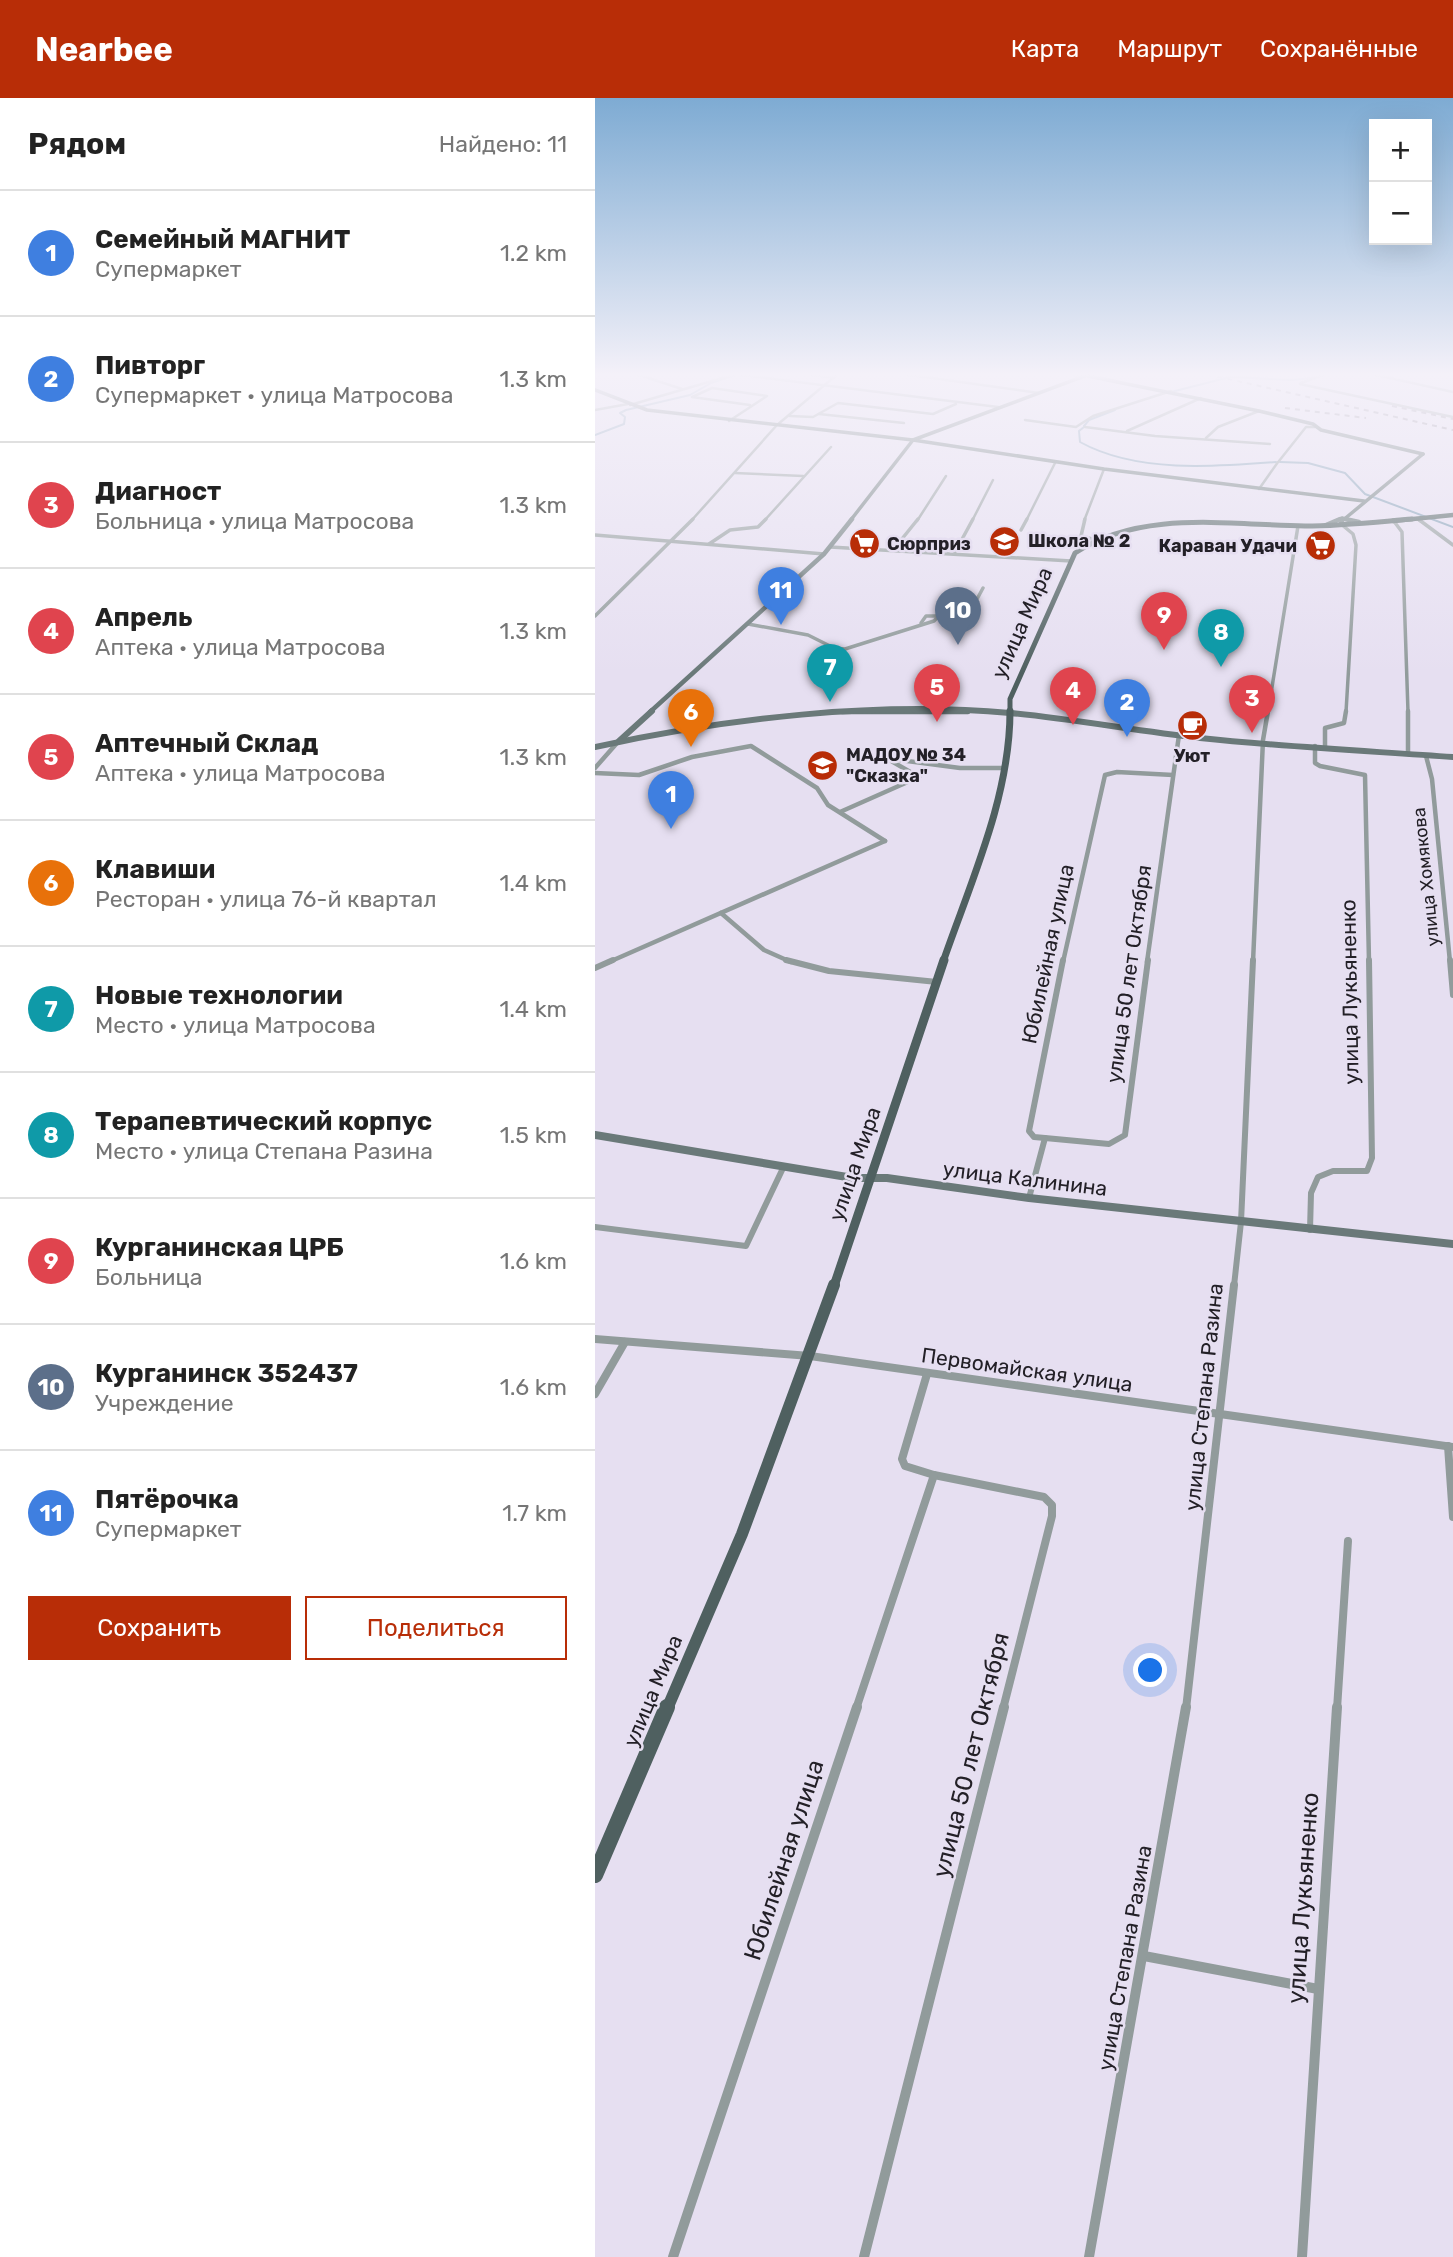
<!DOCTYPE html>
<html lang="ru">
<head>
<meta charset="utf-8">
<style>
	body { margin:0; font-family:Rubik,sans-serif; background:#f6f6f6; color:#222 }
	.controls { position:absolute; right:21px; top:21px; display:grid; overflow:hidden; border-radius:0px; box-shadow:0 7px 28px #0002 }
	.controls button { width:63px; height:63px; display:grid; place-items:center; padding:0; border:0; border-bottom:2px solid #e0e0e0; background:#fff; color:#222; font:35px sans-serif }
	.you { position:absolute; left:556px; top:1573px; width:24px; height:24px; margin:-18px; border:5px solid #fff; border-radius:50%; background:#1a73e8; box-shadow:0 0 0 10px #1a73e833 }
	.badge { display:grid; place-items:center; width:46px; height:46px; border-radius:50%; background:#b82d07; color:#fff; font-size:23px; font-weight:700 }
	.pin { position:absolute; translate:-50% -58px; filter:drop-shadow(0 2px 4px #0008) }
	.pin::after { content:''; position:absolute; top:37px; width:24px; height:21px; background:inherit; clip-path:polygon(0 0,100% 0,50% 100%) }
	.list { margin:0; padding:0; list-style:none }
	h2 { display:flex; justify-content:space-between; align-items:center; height:91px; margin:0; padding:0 28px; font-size:30px }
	h2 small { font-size:23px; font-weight:400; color:#767676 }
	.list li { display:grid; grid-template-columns:46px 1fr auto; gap:21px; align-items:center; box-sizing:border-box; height:126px; padding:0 28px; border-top:2px solid #e0e0e0 }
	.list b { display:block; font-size:26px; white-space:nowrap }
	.list p { margin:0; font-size:23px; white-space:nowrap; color:#767676 }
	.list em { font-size:23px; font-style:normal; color:#767676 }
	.actions { display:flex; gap:14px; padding:21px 28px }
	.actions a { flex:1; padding:16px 0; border:2px solid #b82d07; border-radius:0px; text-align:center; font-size:24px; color:#b82d07 }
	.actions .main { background:#b82d07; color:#fff }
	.map { position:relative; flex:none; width:858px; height:2159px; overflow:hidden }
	header { display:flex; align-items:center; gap:42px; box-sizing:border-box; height:98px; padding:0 35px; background:#b82d07; color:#fff }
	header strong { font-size:33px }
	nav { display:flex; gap:38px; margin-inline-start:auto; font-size:24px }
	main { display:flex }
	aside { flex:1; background:#fff }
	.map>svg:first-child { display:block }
</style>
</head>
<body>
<header>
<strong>Nearbee</strong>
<nav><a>Карта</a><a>Маршрут</a><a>Сохранённые</a></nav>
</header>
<main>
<aside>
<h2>Рядом<small>Найдено: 11</small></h2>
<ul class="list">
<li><span class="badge" style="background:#3f7fe0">1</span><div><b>Семейный МАГНИТ</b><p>Супермаркет</p></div><em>1.2 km</em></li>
<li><span class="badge" style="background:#3f7fe0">2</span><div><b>Пивторг</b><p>Супермаркет · улица Матросова</p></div><em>1.3 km</em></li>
<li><span class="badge" style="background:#e0444e">3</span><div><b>Диагност</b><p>Больница · улица Матросова</p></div><em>1.3 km</em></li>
<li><span class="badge" style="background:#e0444e">4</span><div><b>Апрель</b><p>Аптека · улица Матросова</p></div><em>1.3 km</em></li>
<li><span class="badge" style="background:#e0444e">5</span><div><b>Аптечный Склад</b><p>Аптека · улица Матросова</p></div><em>1.3 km</em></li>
<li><span class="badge" style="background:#e8710a">6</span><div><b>Клавиши</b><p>Ресторан · улица 76-й квартал</p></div><em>1.4 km</em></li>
<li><span class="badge" style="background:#0f9aa8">7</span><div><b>Новые технологии</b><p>Место · улица Матросова</p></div><em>1.4 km</em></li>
<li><span class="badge" style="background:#0f9aa8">8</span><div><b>Терапевтический корпус</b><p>Место · улица Степана Разина</p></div><em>1.5 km</em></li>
<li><span class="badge" style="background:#e0444e">9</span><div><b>Курганинская ЦРБ</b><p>Больница</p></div><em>1.6 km</em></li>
<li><span class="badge" style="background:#5c6f8a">10</span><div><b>Курганинск 352437</b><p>Учреждение</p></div><em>1.6 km</em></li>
<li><span class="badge" style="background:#3f7fe0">11</span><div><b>Пятёрочка</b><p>Супермаркет</p></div><em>1.7 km</em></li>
</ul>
<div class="actions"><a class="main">Сохранить</a><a>Поделиться</a></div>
</aside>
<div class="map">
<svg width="858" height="2159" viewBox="0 0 858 2159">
	<rect width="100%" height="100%" fill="#e6dff1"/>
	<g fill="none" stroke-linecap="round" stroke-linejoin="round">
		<g stroke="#7f9db4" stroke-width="2">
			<polyline points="576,294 635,279 696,282 717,280"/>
			<polyline points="489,328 494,322 520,312"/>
			<path d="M489 329 484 333 485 344C541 375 619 369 681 364"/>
			<polyline points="0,337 29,326 30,319 25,315 31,312 95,297 116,285 149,274"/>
			<polyline points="685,364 713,365 750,375 770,396 858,429"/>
		</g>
		<g stroke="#919b9b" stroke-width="2.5">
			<polyline points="35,274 87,291"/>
			<polyline points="123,274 403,309"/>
			<polyline points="197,274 239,280"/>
			<polyline points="294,274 444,295"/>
			<polyline points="461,274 489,278"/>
			<polyline points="768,274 858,294"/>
			<polyline points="706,285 736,274"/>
			<polyline points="705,286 858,319"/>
			<polyline points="35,307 134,278"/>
			<polyline points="0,312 33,306"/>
			<polyline points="224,316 309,325"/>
			<polyline points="195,318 218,319 243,305 338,316 361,306"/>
			<polyline points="430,322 481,329 498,318 576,293"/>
			<polyline points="134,323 172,298 117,290 97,299 155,307"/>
			<polyline points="490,329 560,338 675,346"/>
			<polyline points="532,333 606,300"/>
			<polyline points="611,340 623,329 664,313"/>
			<polyline points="684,363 711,329 720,329"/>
			<polyline points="140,375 208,378"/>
			<polyline points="664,391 683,364"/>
			<polyline points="822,420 825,423"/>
			<polyline points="96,423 182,327 245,274"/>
			<polyline points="169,423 236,349"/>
			<polyline points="322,423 351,378"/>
			<polyline points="377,423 398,382"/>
			<polyline points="431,423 460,365"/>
			<polyline points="489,423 509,371"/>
		</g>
		<g stroke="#919b9b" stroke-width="3.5">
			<polyline points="490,421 486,438 497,441"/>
			<polyline points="823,421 858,447"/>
			<polyline points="798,422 807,434 813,614"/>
			<polyline points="746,426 758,436 761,447 751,614"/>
			<polyline points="426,432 432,421"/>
			<polyline points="0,437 229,456"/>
			<polyline points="114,446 135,432 163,429 171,421"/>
			<polyline points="235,449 476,463"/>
			<polyline points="298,452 323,421"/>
			<polyline points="359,456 378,421"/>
			<polyline points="347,514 360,495"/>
			<polyline points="0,518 98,421"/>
			<polyline points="326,525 331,518 342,518"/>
			<polyline points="153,526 213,537 239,550 250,551 339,523 347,514 375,514 388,490"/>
			<polyline points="673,614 703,428"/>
		</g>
		<g stroke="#919b9b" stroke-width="4.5">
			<polyline points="813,613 813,656"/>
			<polyline points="720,648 720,665 725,668 770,677 774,864"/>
			<polyline points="730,649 730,630 749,625 751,613"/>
			<polyline points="831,658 837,681 855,864"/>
			<polyline points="297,661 365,670 410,670"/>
			<polyline points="0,670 22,645"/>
			<polyline points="0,675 44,677 97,659 156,648 222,690 233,707 290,743"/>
			<polyline points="245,714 324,679 291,660"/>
			<polyline points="126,815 169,852 196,864"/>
			<polyline points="14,864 290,743"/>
			<polyline points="468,864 510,677 522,674 578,677"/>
			<polyline points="552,864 584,637"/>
			<polyline points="658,864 668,642 673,613"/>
		</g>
		<g stroke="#919b9b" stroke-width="6">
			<polyline points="191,862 234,873 342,884"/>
			<polyline points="855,862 858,897"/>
			<polyline points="0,870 18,862"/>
			<polyline points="450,1040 514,1046 530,1037 553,862"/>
			<polyline points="434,1100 450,1040 439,1039 434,1033 468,862"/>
			<polyline points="0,1129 151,1148 189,1068"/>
			<polyline points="715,1132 716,1095 723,1079 738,1073 772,1073 777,1060 774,862"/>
			<polyline points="639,1188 646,1124 658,862"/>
		</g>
		<g stroke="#919b9b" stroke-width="8">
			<polyline points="0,1241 215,1258 858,1349"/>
			<polyline points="332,1276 307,1361 310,1368 339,1377 449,1399 457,1407 457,1418 408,1611"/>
			<polyline points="0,1296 30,1244"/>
			<polyline points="853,1348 858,1419"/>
			<polyline points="261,1611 339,1377"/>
			<polyline points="591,1611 639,1187"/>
			<polyline points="742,1611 753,1443"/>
		</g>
		<g stroke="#919b9b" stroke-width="10">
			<polyline points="549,1858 723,1891"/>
			<polyline points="78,2159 262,1609"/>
			<polyline points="269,2159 409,1609"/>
			<polyline points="494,2159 591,1609"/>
			<polyline points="707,2159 742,1609"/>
		</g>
		<g stroke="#6a7979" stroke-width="3.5">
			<polyline points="531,274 577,275"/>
			<polyline points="493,278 664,313 718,326 726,332 828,356"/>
			<polyline points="0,292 52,312 318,342 509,371 769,403"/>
			<polyline points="255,423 318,342 500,274"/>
			<polyline points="741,423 747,420 758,423"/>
			<polyline points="747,423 828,356"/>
		</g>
		<g stroke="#6a7979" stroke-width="4.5">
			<polyline points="750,421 764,424"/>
			<polyline points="746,426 747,421"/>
			<polyline points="731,427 745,421"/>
			<polyline points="55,614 229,456 257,421"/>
			<polyline points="247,614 373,614"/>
		</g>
		<g stroke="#6a7979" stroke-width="6">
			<polyline points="24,643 57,613"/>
			<path d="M0 649C132 620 281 603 415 615 479 621 541 633 605 640 689 649 774 653 858 659"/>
		</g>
		<polyline stroke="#6a7979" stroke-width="8" points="0,1037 258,1080 292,1080 434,1100 858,1146"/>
		<polyline stroke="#4f6060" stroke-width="4.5" points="798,423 858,417"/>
		<path stroke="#4f6060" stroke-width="5" d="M415 614V601L480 455C546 411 634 427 710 428 745 428 781 424 817 421"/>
		<path stroke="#4f6060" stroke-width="7" d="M348 864C376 783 415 699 415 613"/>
		<polyline stroke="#4f6060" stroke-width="9" points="239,1188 349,862"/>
		<polyline stroke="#4f6060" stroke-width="12" points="72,1611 147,1436 239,1187"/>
		<polyline stroke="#4f6060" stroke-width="16" points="0,1777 72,1609"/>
		<g stroke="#8c8794" stroke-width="2" stroke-dasharray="5 5" stroke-linecap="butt">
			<polyline points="603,274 858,332"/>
			<polyline points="797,308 858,321"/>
			<polyline points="690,310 771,320"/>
		</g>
	</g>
	<linearGradient id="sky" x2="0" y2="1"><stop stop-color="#7eabd3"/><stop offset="0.48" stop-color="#f4f1f9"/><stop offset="1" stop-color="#f4f1f9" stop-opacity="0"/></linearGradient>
	<rect width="858" height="576" fill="url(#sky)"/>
	<defs>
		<symbol id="school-disc" viewBox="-11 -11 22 22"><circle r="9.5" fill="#b82d07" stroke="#e6dff1"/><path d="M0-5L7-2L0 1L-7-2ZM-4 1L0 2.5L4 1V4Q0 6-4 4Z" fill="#fff"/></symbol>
		<symbol id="supermarket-disc" viewBox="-11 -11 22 22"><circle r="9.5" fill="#b82d07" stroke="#e6dff1"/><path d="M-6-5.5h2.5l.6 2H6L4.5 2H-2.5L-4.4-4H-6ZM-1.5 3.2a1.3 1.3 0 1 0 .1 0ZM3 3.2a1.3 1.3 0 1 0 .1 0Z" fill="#fff"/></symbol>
		<symbol id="cafe-disc" viewBox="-11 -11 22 22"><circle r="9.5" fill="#b82d07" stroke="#e6dff1"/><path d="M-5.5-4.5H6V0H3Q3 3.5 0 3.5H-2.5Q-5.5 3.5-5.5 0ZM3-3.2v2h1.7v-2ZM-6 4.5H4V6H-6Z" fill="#fff"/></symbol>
	</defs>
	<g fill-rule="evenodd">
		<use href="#school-disc" x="392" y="426" width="35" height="35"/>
		<use href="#supermarket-disc" x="252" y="428" width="35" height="35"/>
		<use href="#supermarket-disc" x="708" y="430" width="35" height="35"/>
		<use href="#cafe-disc" x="580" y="610" width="35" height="35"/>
		<use href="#school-disc" x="210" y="650" width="35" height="35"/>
	</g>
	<g text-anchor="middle" stroke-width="5" stroke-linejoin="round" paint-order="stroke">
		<g font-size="18" font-weight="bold" fill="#232027" stroke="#e6dff1" text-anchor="start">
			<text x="433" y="449">Школа № 2</text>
			<text x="292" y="452">Сюрприз</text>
			<text x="702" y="454" text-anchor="end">Караван Удачи</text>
			<text x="251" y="663">МАДОУ № 34<tspan x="251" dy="21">"Сказка"</tspan></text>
			<text x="597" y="664" text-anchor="middle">Уют</text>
		</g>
		<g font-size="18" fill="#232027" stroke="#e6dff1">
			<text transform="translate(831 779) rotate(-96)" y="6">улица Хомякова</text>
		</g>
		<g font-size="21" fill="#232027" stroke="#e6dff1">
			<text transform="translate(427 525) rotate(-66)" y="7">улица Мира</text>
			<text transform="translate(453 856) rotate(-78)" y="7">Юбилейная улица</text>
			<text transform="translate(534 876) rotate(-82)" y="7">улица 50 лет Октября</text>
			<text transform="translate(755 894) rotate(-91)" y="7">улица Лукьяненко</text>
			<text transform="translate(260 1066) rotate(-71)" y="7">улица Мира</text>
			<text transform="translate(430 1081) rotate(7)" y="7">улица Калинина</text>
			<text transform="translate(432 1272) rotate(8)" y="7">Первомайская улица</text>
			<text transform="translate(609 1299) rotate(-84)" y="7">улица Степана Разина</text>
			<text transform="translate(58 1593) rotate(-67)" y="7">улица Мира</text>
			<text transform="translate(530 1860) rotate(-80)" y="7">улица Степана Разина</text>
		</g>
		<g font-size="24" fill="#232027" stroke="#e6dff1">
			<text transform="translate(376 1657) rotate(-76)" y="8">улица 50 лет Октября</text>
			<text transform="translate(189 1762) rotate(-72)" y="8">Юбилейная улица</text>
			<text transform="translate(708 1800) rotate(-86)" y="8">улица Лукьяненко</text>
		</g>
	</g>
</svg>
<div class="controls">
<button>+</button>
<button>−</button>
</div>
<div class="you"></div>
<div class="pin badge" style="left:76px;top:731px;background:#3f7fe0">1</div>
<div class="pin badge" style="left:532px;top:639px;background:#3f7fe0">2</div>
<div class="pin badge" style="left:657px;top:635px;background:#e0444e">3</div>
<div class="pin badge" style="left:478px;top:627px;background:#e0444e">4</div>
<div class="pin badge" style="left:342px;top:624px;background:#e0444e">5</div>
<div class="pin badge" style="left:96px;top:649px;background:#e8710a">6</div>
<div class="pin badge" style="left:235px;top:604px;background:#0f9aa8">7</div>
<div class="pin badge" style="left:626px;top:569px;background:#0f9aa8">8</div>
<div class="pin badge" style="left:569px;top:552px;background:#e0444e">9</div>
<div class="pin badge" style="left:363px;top:547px;background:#5c6f8a">10</div>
<div class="pin badge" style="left:186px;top:527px;background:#3f7fe0">11</div>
</div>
</main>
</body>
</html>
